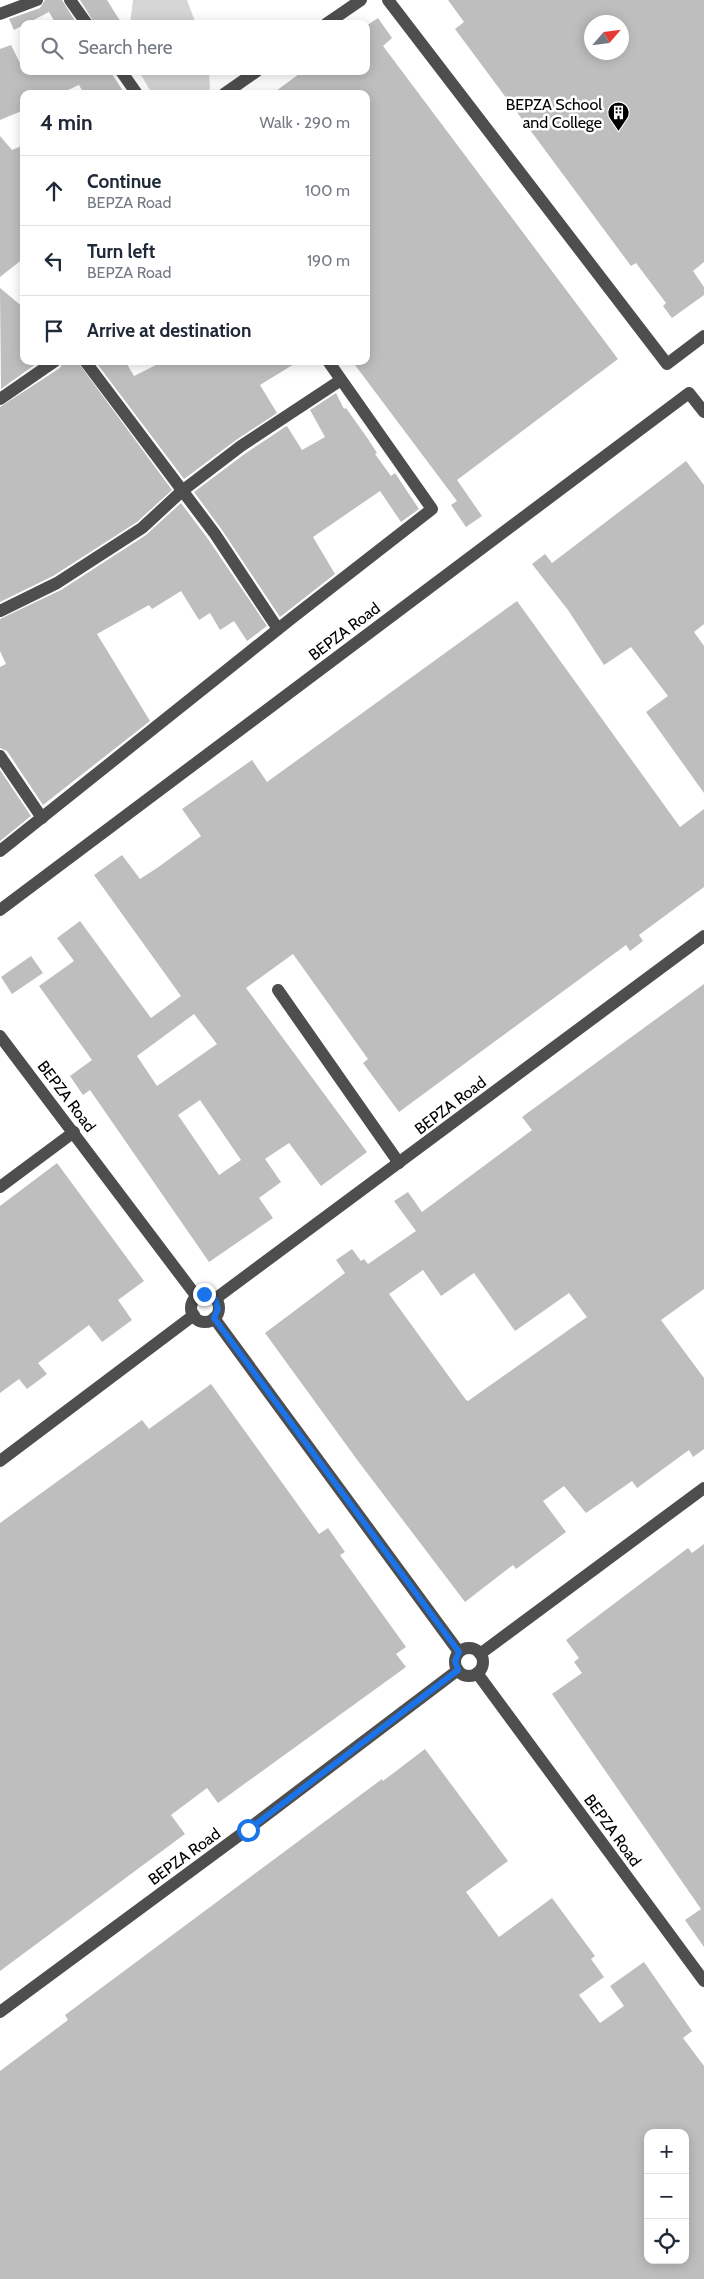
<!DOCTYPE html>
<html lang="en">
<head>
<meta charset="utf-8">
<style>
	body { margin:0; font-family:Cabin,sans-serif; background:#f6f6f7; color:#1f2937 }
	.controls { position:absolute; right:15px; bottom:15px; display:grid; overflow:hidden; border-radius:10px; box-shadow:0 2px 12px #0003 }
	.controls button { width:45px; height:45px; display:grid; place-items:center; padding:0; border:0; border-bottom:1px solid #e0e1e3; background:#fff; color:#1f2937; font:25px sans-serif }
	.compass { position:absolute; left:584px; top:15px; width:45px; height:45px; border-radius:50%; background:#fff; box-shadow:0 2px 12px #0003; rotate:62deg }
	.stop { position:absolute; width:15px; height:15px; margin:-11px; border:4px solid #1a73e8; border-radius:50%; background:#fff }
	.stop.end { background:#1a73e8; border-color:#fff; box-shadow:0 1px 5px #0008 }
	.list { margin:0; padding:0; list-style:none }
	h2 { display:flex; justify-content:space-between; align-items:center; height:65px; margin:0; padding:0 20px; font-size:21px }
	h2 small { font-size:16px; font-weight:400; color:#747a83 }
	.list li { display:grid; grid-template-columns:32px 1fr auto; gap:15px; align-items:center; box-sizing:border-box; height:70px; padding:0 20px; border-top:1px solid #e0e1e3 }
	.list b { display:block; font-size:19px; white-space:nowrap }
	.list p { margin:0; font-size:16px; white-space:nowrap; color:#747a83 }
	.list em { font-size:16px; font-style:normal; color:#747a83 }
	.icon { flex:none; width:28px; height:28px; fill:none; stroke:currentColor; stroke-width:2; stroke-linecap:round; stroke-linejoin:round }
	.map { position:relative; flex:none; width:704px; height:2279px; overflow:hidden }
	.search { position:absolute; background:#fff; box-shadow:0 2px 12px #0003; left:20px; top:20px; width:350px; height:55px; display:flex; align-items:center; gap:12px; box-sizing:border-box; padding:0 18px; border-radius:10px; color:#747a83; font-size:19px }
	.panel { position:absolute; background:#fff; box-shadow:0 2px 12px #0003; left:20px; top:90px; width:350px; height:275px; border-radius:10px }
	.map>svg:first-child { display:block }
</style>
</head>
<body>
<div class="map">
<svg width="704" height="2279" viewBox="0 0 704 2279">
	<rect width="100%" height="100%" fill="#fff"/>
	<g fill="#d5d5d5">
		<polygon points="133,0 187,0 196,24 130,24"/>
		<polygon points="139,71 209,71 210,89 206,94 152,94"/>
	</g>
	<g fill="#bebebe" fill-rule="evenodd">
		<polygon points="45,0 62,0 77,24 56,24 49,12 14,30 9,19 40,8"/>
		<polygon points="80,0 107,0 122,24 95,24"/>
		<path d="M448 0H704V262L693 271 704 287V295L672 318 663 306 666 303 636 263 631 266 455 29 464 22ZM592 22H622V52H592Z"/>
		<polygon points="378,18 392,38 383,46 618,359 457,480 482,516 466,527 451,505 457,501 352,361 366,361 366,94 272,94 303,71 366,71 366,26"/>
		<polygon points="11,45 24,71 110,71 125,94 84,94 79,85 59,94 24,94 24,110 0,120 0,49"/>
		<polygon points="0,136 12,150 24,145 24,258 0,277"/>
		<polygon points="0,288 24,308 24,361 40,361 1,389"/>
		<polygon points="63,361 77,361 172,490 137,522 53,576 0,602 0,407 60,368"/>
		<polygon points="95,361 125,361 134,376 164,361 299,361 260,385 277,413 236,440 184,479"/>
		<polygon points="336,393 344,409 346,408 368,439 377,453 375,454 391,476 395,473 419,509 401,522 380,491 313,537 335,574 280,617 222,530 194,492 246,453 285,427 287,426 302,450 325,437 310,410"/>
		<polygon points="686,461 704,485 704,624 694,632 704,646 704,793 646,712 668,696 631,647 604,665 568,610 532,564 545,554 552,563"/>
		<polygon points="181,503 208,539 267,626 247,641 234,621 220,630 210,613 199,620 181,591 152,609 149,605 97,634 150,721 43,805 7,751 0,748 0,667 6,664 0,651 0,619 61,590 146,535"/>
		<path d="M517 601 680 827 704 809V887L639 935 643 941 630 951 626 945 399 1112 363 1063 368 1059 293 954 246 988 367 1152 321 1186 289 1143 265 1159 281 1182 259 1198 273 1218 209 1262 90 1090 83 1095 70 1076 92 1060 39 986 74 961 57 938 80 921 151 1018 181 996 94 875 122 855 140 879 157 868 201 836 182 809 252 760 267 782ZM194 1014 217 1044 157 1086 137 1056ZM200 1100 241 1160 219 1175 178 1115Z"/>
		<polygon points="0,770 31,816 0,841"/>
		<polygon points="31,956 43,973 12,994 1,977"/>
		<path d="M704 984V1289L661 1320 704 1378V1449L693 1457 689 1450 637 1488 632 1481 586 1513 564 1486 543 1501 566 1532 516 1569 513 1565 465 1602 358 1461 265 1333 345 1273 336 1260 352 1249 361 1261 364 1259 368 1264 416 1231 394 1201 408 1192 422 1212 532 1130 522 1117ZM423 1270 441 1296 474 1273 515 1331 569 1293 587 1317 468 1401 466 1400 389 1294Z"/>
		<polygon points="57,1163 144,1281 118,1300 132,1320 102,1342 89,1325 38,1363 47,1374 27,1389 19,1379 0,1393 0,1206"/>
		<polygon points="211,1384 319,1534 328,1528 345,1552 340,1555 406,1647 396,1654 406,1667 218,1803 207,1788 171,1815 185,1834 0,1971 0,1523 142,1420 149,1429"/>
		<polygon points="704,1544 704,1947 685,1920 701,1909 552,1694 582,1673 574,1662 579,1658 566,1640 688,1548 692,1553"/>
		<path d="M425 1749 508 1861 466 1892 499 1937 552 1898 595 1956 591 1959 604 1977 579 1995 600 2023 624 2006 610 1986 644 1962 692 2031 683 2038 704 2066V2279H0V2071L68 2020 65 2015 382 1779 383 1781ZM648 2133H685V2260H648Z"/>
	</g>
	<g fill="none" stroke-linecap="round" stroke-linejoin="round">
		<g stroke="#4e4e4e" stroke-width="12">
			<polyline points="70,0 87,24"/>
			<polyline points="388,0 667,364 704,336"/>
			<polyline points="0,14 37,0"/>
			<polyline points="326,24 361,0"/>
			<polyline points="121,71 137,94"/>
			<polyline points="224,94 257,71"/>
			<polyline points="85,361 215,534 278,629"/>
			<polyline points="0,399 55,361"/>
			<polyline points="0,611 57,583 142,528 182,491 241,446 341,380"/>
			<polyline points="0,756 42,818"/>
			<polyline points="0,851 292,618 432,509 328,361"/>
			<polyline points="0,910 689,393 704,412"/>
			<polyline points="278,990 399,1163"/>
			<polyline points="0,1036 197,1297"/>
			<polyline points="0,1187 74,1132"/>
			<circle cx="205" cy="1308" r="14"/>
			<polyline points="215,1299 704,936"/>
			<polyline points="214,1318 459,1652"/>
			<polyline points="0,1461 194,1315"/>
			<circle cx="469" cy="1662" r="14"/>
			<polyline points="480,1654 704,1488"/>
			<polyline points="477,1673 704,1981"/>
			<polyline points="0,2012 248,1829 458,1670"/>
		</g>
	</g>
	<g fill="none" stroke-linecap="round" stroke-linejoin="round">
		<polyline stroke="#1a73e8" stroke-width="6" points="204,1294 215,1299 218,1309 214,1318 459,1652 455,1661 458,1670 248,1830"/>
	</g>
	<defs>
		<symbol id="building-pin" viewBox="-11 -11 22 30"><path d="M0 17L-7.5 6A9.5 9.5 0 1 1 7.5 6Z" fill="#000" stroke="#fff"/><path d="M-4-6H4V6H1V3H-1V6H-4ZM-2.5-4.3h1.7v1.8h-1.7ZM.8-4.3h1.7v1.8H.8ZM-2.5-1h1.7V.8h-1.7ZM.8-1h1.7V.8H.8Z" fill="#fff"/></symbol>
	</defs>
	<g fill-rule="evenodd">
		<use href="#building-pin" x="606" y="100" width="25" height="34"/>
	</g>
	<g text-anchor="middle" stroke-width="5" stroke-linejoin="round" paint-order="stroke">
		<g font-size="16" fill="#000" stroke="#fff" text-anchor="end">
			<text x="602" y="110">BEPZA School<tspan x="602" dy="18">and College</tspan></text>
		</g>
		<g font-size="16" fill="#000" stroke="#fff">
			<text transform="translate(344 631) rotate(-37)" y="6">BEPZA Road</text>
			<text transform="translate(67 1096) rotate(53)" y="6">BEPZA Road</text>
			<text transform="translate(450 1105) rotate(-37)" y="6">BEPZA Road</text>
			<text transform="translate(613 1830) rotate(54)" y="6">BEPZA Road</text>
			<text transform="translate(184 1856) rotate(-36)" y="6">BEPZA Road</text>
		</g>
	</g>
</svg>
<div class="controls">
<button>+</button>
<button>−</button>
<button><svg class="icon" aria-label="locate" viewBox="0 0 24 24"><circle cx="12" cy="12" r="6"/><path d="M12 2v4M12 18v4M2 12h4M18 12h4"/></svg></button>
</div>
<svg class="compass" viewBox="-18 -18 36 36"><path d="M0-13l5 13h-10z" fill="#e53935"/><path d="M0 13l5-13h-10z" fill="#747a83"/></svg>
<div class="stop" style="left:248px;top:1830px"></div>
<div class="stop end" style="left:204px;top:1294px"></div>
<div class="search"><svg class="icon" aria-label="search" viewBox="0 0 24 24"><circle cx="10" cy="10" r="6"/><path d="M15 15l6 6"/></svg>Search here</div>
<section class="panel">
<h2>4 min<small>Walk · 290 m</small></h2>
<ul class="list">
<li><svg class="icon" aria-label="ahead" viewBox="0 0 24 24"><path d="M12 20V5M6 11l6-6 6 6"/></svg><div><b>Continue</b><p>BEPZA Road</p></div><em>100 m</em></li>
<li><svg class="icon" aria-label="left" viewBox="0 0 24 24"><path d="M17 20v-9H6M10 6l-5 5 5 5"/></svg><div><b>Turn left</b><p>BEPZA Road</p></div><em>190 m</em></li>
<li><svg class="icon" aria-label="arrive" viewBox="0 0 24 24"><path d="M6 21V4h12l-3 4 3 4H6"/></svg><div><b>Arrive at destination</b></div></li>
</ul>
</section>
</div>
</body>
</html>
